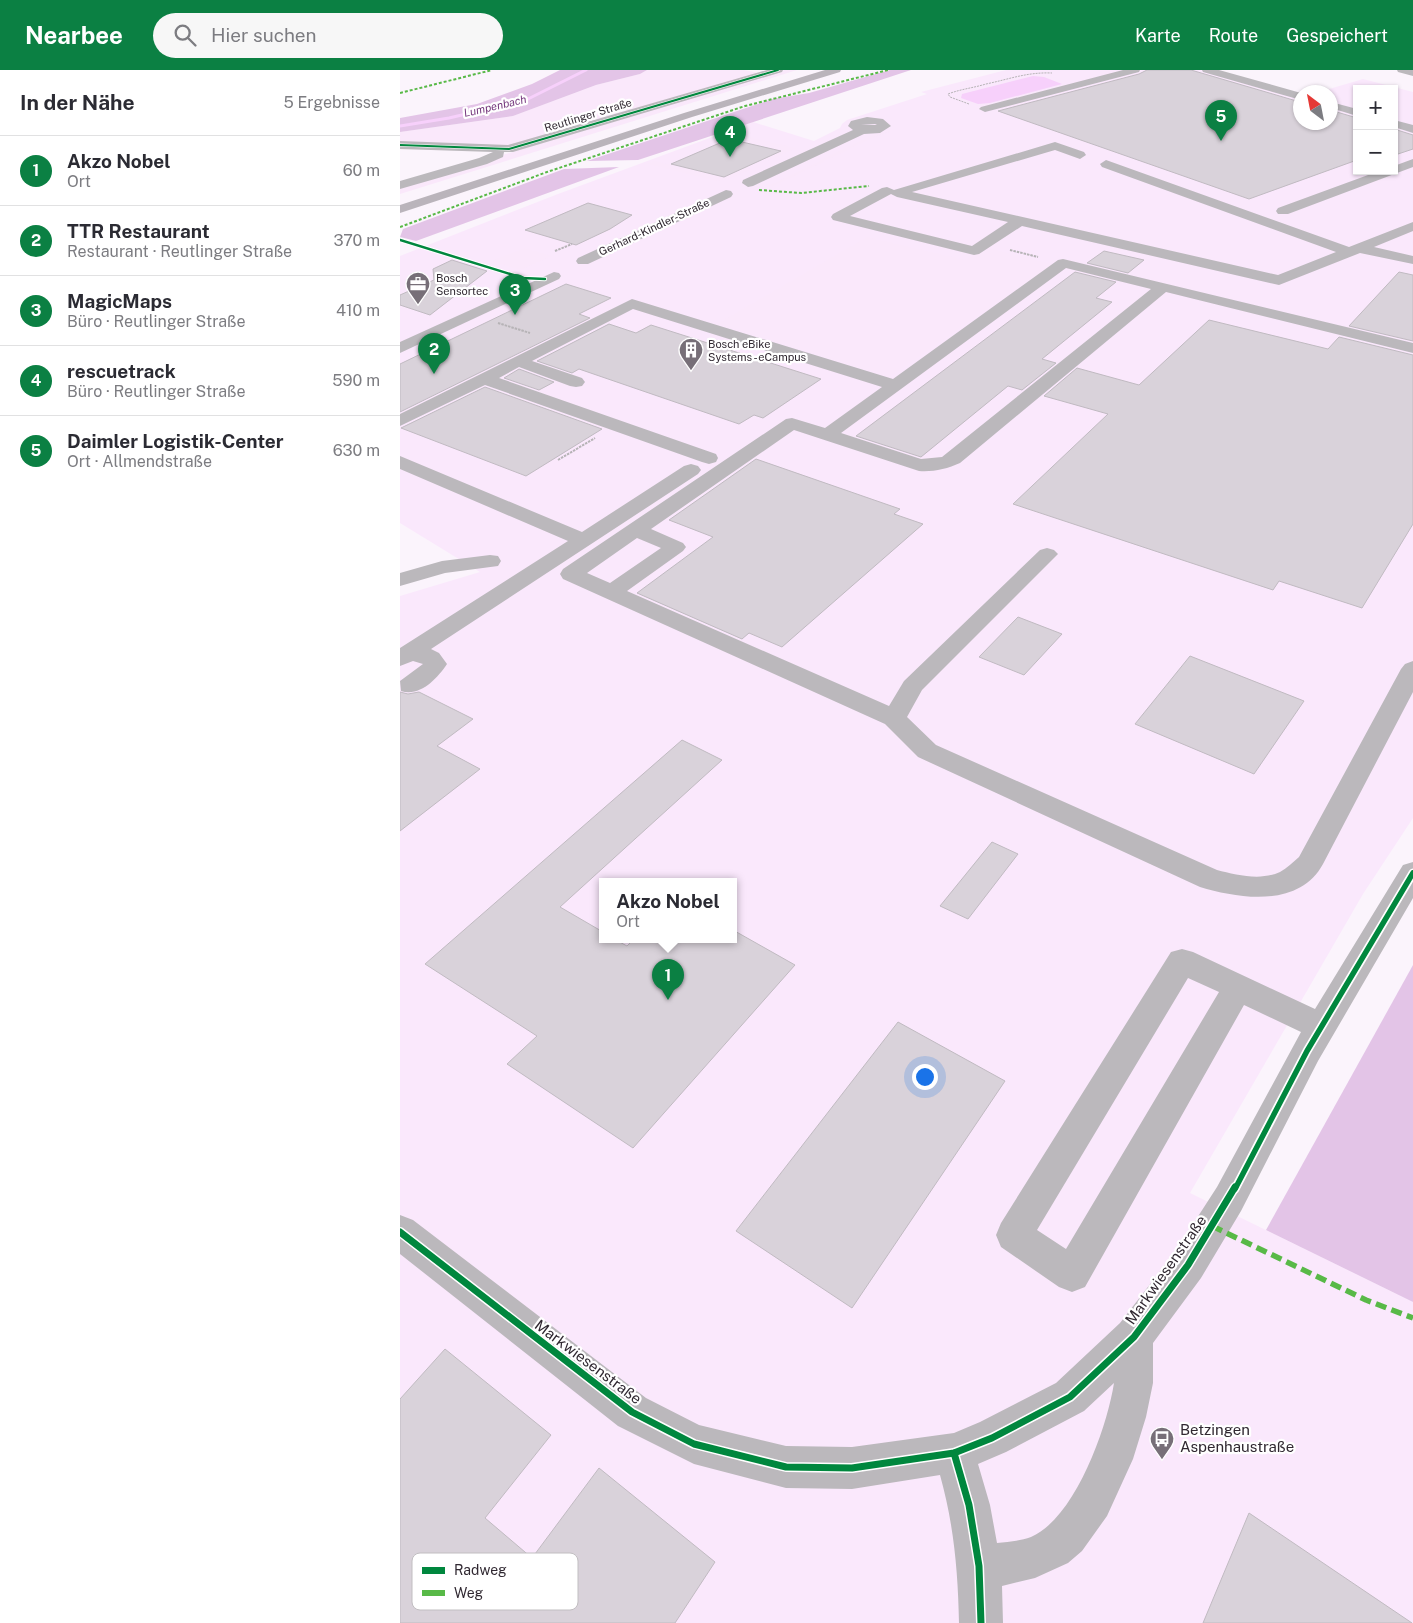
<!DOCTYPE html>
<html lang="de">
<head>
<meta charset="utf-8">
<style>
	body { margin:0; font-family:"Public Sans",sans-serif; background:#f7f7f7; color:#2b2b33 }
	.controls { position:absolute; right:15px; top:15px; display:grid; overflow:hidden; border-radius:0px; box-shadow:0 1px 4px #0004 }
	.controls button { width:45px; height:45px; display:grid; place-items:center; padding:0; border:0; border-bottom:1px solid #e1e1e2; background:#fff; color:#2b2b33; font:25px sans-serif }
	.compass { position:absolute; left:893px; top:15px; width:45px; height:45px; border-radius:50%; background:#fff; box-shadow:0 1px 4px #0004; rotate:328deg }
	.you { position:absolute; left:524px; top:1006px; width:18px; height:18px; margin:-12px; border:4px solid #fff; border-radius:50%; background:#1a73e8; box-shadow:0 0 0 8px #1a73e833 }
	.badge { display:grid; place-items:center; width:32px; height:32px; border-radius:50%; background:#0b8043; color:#fff; font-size:16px; font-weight:700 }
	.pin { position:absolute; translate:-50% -41px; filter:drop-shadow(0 1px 2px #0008) }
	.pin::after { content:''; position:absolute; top:26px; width:18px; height:15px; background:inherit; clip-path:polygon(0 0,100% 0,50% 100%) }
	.popup { position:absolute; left:199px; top:808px; width:138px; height:65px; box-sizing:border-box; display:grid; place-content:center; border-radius:0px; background:#fff; filter:drop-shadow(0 1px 4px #0005); font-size:16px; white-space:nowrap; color:#7c7c81 }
	.popup b { font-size:19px; color:#2b2b33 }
	.popup::after { content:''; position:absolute; left:50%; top:100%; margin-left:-10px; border:10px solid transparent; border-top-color:#fff }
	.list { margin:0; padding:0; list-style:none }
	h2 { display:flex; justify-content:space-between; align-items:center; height:65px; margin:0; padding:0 20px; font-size:21px }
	h2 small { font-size:16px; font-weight:400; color:#7c7c81 }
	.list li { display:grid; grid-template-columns:32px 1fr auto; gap:15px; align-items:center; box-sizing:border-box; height:70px; padding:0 20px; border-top:1px solid #e1e1e2 }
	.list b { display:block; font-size:19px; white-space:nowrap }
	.list p { margin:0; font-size:16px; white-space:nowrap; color:#7c7c81 }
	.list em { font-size:16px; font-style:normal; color:#7c7c81 }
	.icon { flex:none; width:28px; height:28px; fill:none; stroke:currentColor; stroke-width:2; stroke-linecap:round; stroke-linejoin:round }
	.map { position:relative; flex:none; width:1013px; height:1553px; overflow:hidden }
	header { display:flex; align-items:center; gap:30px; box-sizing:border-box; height:70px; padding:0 25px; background:#0b8043; color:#fff }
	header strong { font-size:24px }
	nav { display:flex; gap:28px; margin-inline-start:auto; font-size:18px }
	.search { width:350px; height:45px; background:#f7f7f7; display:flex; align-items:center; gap:12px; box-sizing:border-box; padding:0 18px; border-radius:28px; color:#7c7c81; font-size:19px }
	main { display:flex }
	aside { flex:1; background:#fff }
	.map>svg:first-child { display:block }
</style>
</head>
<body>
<header>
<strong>Nearbee</strong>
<div class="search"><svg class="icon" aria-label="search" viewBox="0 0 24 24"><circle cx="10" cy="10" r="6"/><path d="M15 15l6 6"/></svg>Hier suchen</div>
<nav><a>Karte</a><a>Route</a><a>Gespeichert</a></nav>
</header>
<main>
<aside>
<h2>In der Nähe<small>5 Ergebnisse</small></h2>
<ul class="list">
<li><span class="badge">1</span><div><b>Akzo Nobel</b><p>Ort</p></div><em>60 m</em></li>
<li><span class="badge">2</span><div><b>TTR Restaurant</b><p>Restaurant · Reutlinger Straße</p></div><em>370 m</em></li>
<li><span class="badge">3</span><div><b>MagicMaps</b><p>Büro · Reutlinger Straße</p></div><em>410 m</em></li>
<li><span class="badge">4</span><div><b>rescuetrack</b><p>Büro · Reutlinger Straße</p></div><em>590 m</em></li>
<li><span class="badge">5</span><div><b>Daimler Logistik-Center</b><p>Ort · Allmendstraße</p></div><em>630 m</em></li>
</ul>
</aside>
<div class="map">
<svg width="1013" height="1553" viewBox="0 0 1013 1553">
	<rect width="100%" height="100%" fill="#fbf4fc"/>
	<path fill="#fae8fc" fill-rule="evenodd" d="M606 0H816L900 24 901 52H931V22H919L963 9 1013 22V748L963 824 790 1123 1013 1232V1553H0V526L80 502 0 453V186L158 124 353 52 414 71 440 58 442 54 447 50 527 24 521 22ZM957 19H994V101H957ZM203 811H333V869H203Z"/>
	<g fill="#fae8fb">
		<polygon points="247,0 344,0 359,3 223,42 124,73 104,77 0,74 0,62 113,46 196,15 240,4"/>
		<polygon points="384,0 397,0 0,124 0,116"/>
		<polygon points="492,61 474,67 374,116 367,117 474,64"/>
		<polygon points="341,65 396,78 369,91 363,89 382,80 332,68"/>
		<polygon points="254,91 323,107 346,97 352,99 328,109 316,111 248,94"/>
		<polygon points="467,167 565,190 588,178 653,194 489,307 317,254"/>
		<polygon points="124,178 152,186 120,200 92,191"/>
	</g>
	<g fill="#e3c4e7">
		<polygon points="160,0 247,0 240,4 196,15 113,46 0,62 0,48 77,34 132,14"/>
		<polygon points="490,0 511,0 238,90 187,91 373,29 409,23"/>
		<polygon points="219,97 16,171 0,167 3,159 164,99"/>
		<polygon points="1013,895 1013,1232 866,1160"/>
	</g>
	<polygon fill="#f7d0fb" points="633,6 644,7 662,14 590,33 578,34 561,28 562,24"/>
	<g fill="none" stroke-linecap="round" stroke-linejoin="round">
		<polyline stroke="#f7d0fb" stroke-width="3" points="0,56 49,48 126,30 186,0"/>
	</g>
	<g fill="#d9d2da" stroke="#c0bac1">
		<polygon points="747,0 791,0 900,32 900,52 930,52 930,40 957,48 957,90 849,129 598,41 739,4"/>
		<polygon points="994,59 1013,65 1013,79 998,84 994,83"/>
		<polygon points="329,69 381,81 324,107 271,94"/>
		<polygon points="188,133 232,145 210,159 176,175 125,160"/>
		<polygon points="704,181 744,190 728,203 687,193"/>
		<polygon points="52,190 87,201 30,245 0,235 0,225 34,210 33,199"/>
		<polygon points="675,202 716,212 696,228 712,232 642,289 656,293 622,320 608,316 521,387 456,366"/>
		<polygon points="999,202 1013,205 1013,271 949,256"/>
		<polygon points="166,214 211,228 179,244 190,248 0,342 0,294"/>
		<polygon points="809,250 928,279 939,267 1013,285 1013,454 962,538 879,511 873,520 613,434 708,344 644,326 677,298 739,315"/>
		<polygon points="209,254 236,263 251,255 421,309 363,348 354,345 339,354 179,299 172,303 137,291"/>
		<polygon points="119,299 154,312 139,320 104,308"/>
		<polygon points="85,317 202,359 126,406 1,358"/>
		<polygon points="356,389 500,439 494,444 523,454 382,577 349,563 342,569 237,523 313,467 269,450"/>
		<polygon points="618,547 662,564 624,605 579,587"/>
		<polygon points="790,586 904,631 854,704 735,654"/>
		<polygon points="0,622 8,624 19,622 73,649 37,676 80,699 0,761"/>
		<polygon points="282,670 322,690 160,837 203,862 203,869 214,869 227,876 234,869 333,869 333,860 395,895 233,1078 107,994 137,966 25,894"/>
		<polygon points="592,772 618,784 568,849 540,836"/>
		<polygon points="498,952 605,1011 452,1238 336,1161"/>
		<polygon points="45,1279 151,1365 85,1448 132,1488 199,1398 315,1492 275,1553 0,1553 0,1329"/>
		<polygon points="849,1443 1012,1553 803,1553"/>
	</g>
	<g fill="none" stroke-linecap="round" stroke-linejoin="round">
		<path stroke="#b6b3b6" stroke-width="1" stroke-dasharray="2 1" stroke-linecap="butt" d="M569 34 550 27 548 24C561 19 573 18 586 14 610 9 627 2 652 3"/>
		<g stroke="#b6b3b6" stroke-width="2" stroke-dasharray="2.5 1" stroke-linecap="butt">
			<polyline points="610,180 638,187"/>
			<polyline points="155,181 172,174"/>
			<polyline points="60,222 69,225"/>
			<polyline points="98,253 130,263"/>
			<polyline points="158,390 195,368"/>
		</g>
		<g fill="#bbb8bc" fill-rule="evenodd">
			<polygon points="367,0 383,0 382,2 113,82 104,82 103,87 87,94 0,119 0,111 79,88 93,82 0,79 0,71 108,75"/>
			<polygon points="723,0 740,0 739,2 585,42 579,39 581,37"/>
			<polygon points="802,0 819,0 901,23 901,30 803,2"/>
			<polygon points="997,0 1013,0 1013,6 998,2"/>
			<polygon points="931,32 957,39 957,46 931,38"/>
			<path d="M467 47 483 49 491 56 480 63 464 64 353 116 348 117 342 113 343 110 453 60 448 56 451 51ZM475 54 477 55H461Z"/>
			<polygon points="994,50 1013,55 1013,63 994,57"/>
			<path d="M655 72 684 82 686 85 680 89 655 80 512 122 878 205 936 182 702 97 700 94 706 90 949 177 1013 152V161L974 177 1013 186V194L960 183 879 215 622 156 579 184 574 185 433 150 431 147 433 144 482 118 487 117 494 120ZM491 124 497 127 608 152 572 176 450 146Z"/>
			<polygon points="1013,89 1013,97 888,144 878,144 876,141 878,138 979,101 994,101 994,96"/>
			<polygon points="326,120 331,121 333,124 331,127 188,194 178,194 176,191 178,188"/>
			<path d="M663 189 1013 273V283L766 222 560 393C547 399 533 402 519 401L394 360 251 459 283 473 286 477 283 481 227 521 489 636 504 611 640 480 647 478 654 480 658 484 522 620 507 647 536 675 817 800C836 805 861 811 880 802 887 798 893 792 899 787L1001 599 1005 594 1013 591V622L923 794C899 838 840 829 800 817L518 687 485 654 163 509 160 504 163 499 386 349 392 348 425 358 482 317 233 239 132 291 182 308 185 312 182 316 176 317 170 316 119 297 99 308 316 384 318 388 316 392 309 394 302 392 85 315 0 356V344L232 229 493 309 658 190ZM666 198 751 219 542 387 521 389 441 363ZM237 468 261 478 210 513 187 503Z"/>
			<polygon points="154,202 159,203 161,206 159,209 0,283 0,272"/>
			<path d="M0 386 182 462 284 396 291 394 298 396 301 400 298 404 31 579 39 583 47 594C37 609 20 627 1 621L0 611 23 594 13 591 0 596V578L168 471 0 399Z"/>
			<polygon points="90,485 98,486 101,491 98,496 45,503 0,516 0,503 42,491"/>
			<path d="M1013 792V828L918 991 841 1141 801 1208 753 1273V1313L746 1347 733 1389 707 1446 682 1481 668 1493 635 1508 602 1516 603 1553H559C558 1502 554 1455 540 1405L452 1419 386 1418 294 1394 218 1356 0 1184V1145L13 1150 246 1328 299 1355 386 1376 452 1377 554 1363 580 1352 656 1313 720 1253 775 1182 817 1117 901 962 844 935 685 1217 672 1222 659 1217 601 1177 596 1165 601 1153 771 882 782 879 793 882 915 939 1003 795ZM788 908 819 922 666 1179 637 1160ZM714 1313C707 1358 675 1448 631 1467 620 1471 608 1472 597 1473L590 1435 578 1394 606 1382 684 1341Z"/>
		</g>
		<polygon fill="#bab4bb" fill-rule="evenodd" points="425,0 441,0 440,2 292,47 0,143 0,135 284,43"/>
		<g stroke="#58b947" stroke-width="2" stroke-dasharray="3 2" stroke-linecap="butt">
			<polyline points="0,23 92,0"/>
			<polyline points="359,120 401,123 469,116"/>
			<polyline points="0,157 147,102 345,36 488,0"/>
		</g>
		<polyline stroke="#58b947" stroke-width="5.5" stroke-dasharray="11 5.5" stroke-linecap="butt" points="812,1156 966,1230 1013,1248"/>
		<defs>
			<polyline id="cycleway-far3" points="0,75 109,79 378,0"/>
			<polyline id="cycleway-far2" points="0,170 123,208 145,209"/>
			<polyline id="cycleway-far1" points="835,1119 907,981 1013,803"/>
			<g id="cycleway">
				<polyline points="0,1162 232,1342 294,1374 386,1397 452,1398 554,1383 592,1368 670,1327 734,1267 788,1195 835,1117"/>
				<polyline points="554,1383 569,1435 579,1496 581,1553"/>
			</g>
		</defs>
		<use href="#cycleway-far3" stroke="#fff" stroke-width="3"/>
		<use href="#cycleway-far2" stroke="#fff" stroke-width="4.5"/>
		<use href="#cycleway-far1" stroke="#fff" stroke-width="9"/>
		<use href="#cycleway" stroke="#fff" stroke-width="10"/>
		<use href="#cycleway-far3" stroke="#00873e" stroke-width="2"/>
		<use href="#cycleway-far2" stroke="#00873e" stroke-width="2.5"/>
		<use href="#cycleway-far1" stroke="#00873e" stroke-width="5.5"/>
		<use href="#cycleway" stroke="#00873e" stroke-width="7"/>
	</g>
	<defs>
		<symbol id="office-pin" viewBox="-11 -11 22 30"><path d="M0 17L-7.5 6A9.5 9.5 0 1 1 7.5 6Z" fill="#776f78" stroke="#fff"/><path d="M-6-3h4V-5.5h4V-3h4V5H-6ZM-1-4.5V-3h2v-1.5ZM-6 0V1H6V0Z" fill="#fff"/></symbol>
		<symbol id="building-pin" viewBox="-11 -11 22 30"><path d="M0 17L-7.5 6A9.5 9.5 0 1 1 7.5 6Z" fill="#776f78" stroke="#fff"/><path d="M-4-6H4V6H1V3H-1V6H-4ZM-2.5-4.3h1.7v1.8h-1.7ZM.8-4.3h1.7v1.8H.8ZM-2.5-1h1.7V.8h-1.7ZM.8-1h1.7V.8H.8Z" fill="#fff"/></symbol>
		<symbol id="bus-pin" viewBox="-11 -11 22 30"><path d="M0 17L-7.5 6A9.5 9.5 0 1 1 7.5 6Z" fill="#776f78" stroke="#fff"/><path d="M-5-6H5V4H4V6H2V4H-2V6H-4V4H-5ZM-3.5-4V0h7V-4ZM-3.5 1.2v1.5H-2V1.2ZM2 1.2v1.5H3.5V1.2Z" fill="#fff"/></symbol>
	</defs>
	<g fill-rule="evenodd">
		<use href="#office-pin" x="4" y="200" width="28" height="38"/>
		<use href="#building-pin" x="277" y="266" width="28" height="38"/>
		<use href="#bus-pin" x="748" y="1355" width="28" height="38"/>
	</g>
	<g text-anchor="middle" stroke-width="4.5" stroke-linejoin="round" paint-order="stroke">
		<g font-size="11" font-style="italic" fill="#74377c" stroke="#fff">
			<text transform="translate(95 36) rotate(-13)" y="4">Lumpenbach</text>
		</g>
		<g font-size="11" fill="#302831" stroke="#fff">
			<text transform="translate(188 45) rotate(-17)" y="4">Reutlinger Straße</text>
			<text transform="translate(254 157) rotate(-25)" y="4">Gerhard-Kindler-Straße</text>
		</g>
		<g font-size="11" fill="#302831" stroke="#fff" text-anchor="start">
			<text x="36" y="212">Bosch<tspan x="36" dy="13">Sensortec</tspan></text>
			<text x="308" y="278">Bosch eBike<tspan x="308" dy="13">Systems - eCampus</tspan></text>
		</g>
		<g font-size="15" fill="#302831" stroke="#fff">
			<text transform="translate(766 1200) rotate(-55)" y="5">Markwiesenstraße</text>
			<text transform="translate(188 1292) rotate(37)" y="5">Markwiesenstraße</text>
		</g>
		<g font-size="15" fill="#302831" stroke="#fff" text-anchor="start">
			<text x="780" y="1365">Betzingen<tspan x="780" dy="17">Aspenhaustraße</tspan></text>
		</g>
	</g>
	<rect x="12" y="1483" width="166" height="57" rx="8" fill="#fff" stroke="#c1bec1" stroke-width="1"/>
	<rect x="22" y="1497" width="23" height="7" fill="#00873e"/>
	<rect x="22" y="1520" width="23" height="6" fill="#58b947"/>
	<g font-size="14" fill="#302831">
		<text x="54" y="1505">Radweg</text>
		<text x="54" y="1528">Weg</text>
	</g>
</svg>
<div class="controls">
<button>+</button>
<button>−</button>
</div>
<svg class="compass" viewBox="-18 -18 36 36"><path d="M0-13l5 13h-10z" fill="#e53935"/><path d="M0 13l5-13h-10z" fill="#7c7c81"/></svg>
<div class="you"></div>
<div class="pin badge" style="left:268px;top:930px">1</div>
<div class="popup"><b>Akzo Nobel</b>Ort</div>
<div class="pin badge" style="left:34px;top:304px">2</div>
<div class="pin badge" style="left:115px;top:245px">3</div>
<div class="pin badge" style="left:330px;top:87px">4</div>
<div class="pin badge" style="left:821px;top:71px">5</div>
</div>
</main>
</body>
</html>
